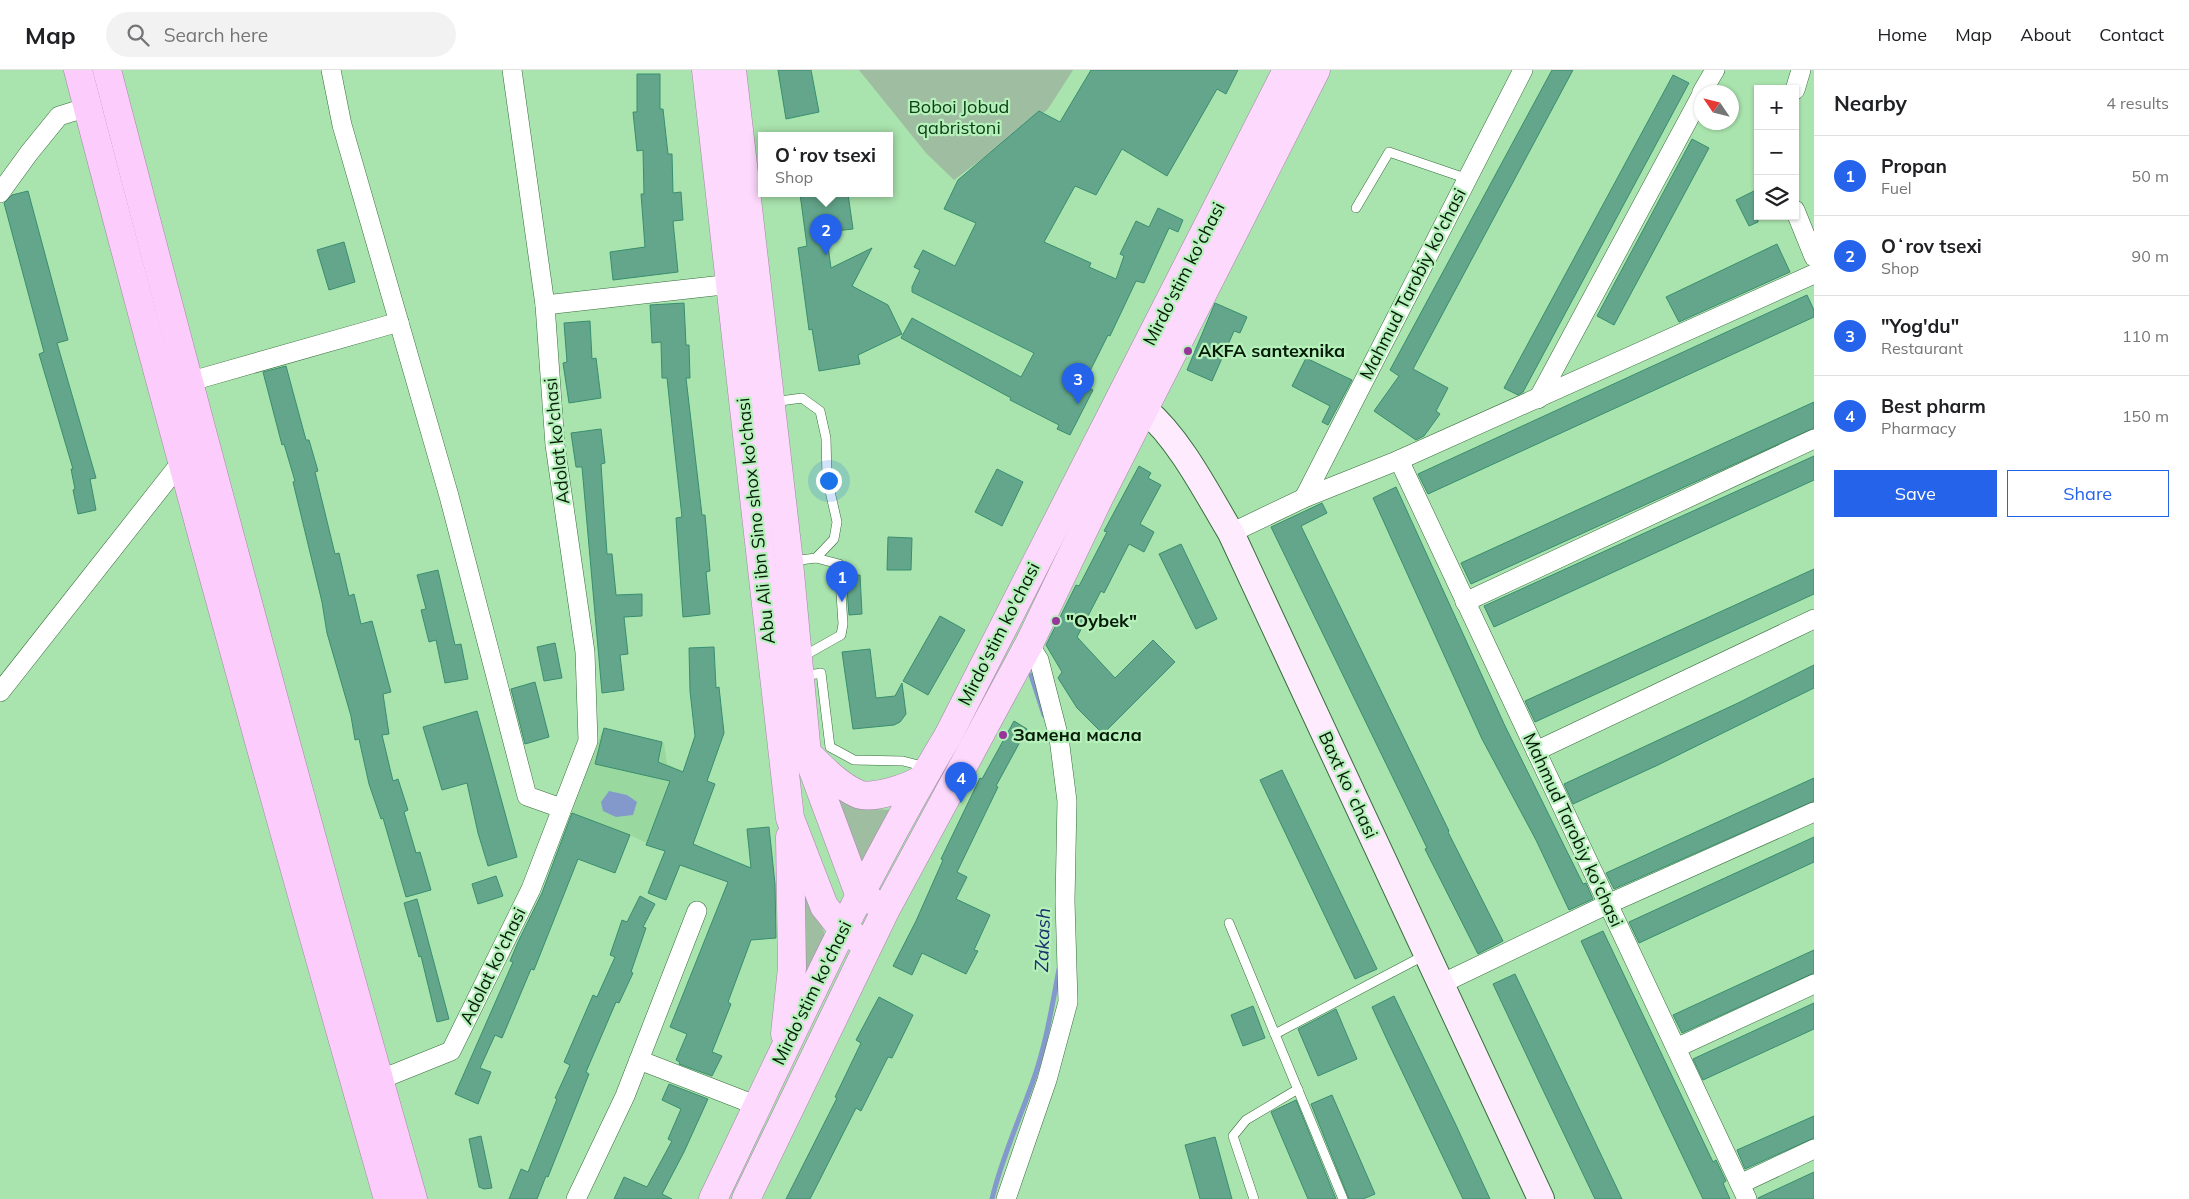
<!DOCTYPE html>
<html lang="en">
<head>
<meta charset="utf-8">
<style>
	body { margin:0; font-family:Mulish,sans-serif; background:#f2f2f2; color:#202124 }
	.controls { position:absolute; right:15px; top:15px; display:grid; overflow:hidden; border-radius:0px; box-shadow:0 1px 4px #0004 }
	.controls button { width:45px; height:45px; display:grid; place-items:center; padding:0; border:0; border-bottom:1px solid #e0e0e0; background:#fff; color:#202124; font:25px sans-serif }
	.compass { position:absolute; left:1694px; top:15px; width:45px; height:45px; border-radius:50%; background:#fff; box-shadow:0 1px 4px #0004; rotate:305deg }
	.you { position:absolute; left:828px; top:410px; width:18px; height:18px; margin:-12px; border:4px solid #fff; border-radius:50%; background:#1a73e8; box-shadow:0 0 0 8px #1a73e833 }
	.badge { display:grid; place-items:center; width:32px; height:32px; border-radius:50%; background:#2563eb; color:#fff; font-size:16px; font-weight:700 }
	.pin { position:absolute; translate:-50% -41px; filter:drop-shadow(0 1px 2px #0008) }
	.pin::after { content:''; position:absolute; top:26px; width:18px; height:15px; background:inherit; clip-path:polygon(0 0,100% 0,50% 100%) }
	.popup { position:absolute; left:758px; top:62px; width:135px; height:65px; box-sizing:border-box; display:grid; place-content:center; border-radius:0px; background:#fff; filter:drop-shadow(0 1px 4px #0005); font-size:16px; white-space:nowrap; color:#757577 }
	.popup b { font-size:19px; color:#202124 }
	.popup::after { content:''; position:absolute; left:50%; top:100%; margin-left:-10px; border:10px solid transparent; border-top-color:#fff }
	.list { margin:0; padding:0; list-style:none }
	h2 { display:flex; justify-content:space-between; align-items:center; height:65px; margin:0; padding:0 20px; font-size:21px }
	h2 small { font-size:16px; font-weight:400; color:#757577 }
	.list li { display:grid; grid-template-columns:32px 1fr auto; gap:15px; align-items:center; box-sizing:border-box; height:80px; padding:0 20px; border-top:1px solid #e0e0e0 }
	.list b { display:block; font-size:19px; white-space:nowrap }
	.list p { margin:0; font-size:16px; white-space:nowrap; color:#757577 }
	.list em { font-size:16px; font-style:normal; color:#757577 }
	.actions { display:flex; gap:10px; padding:15px 20px }
	.actions a { flex:1; padding:11px 0; border:1px solid #2563eb; border-radius:0px; text-align:center; font-size:18px; color:#2563eb }
	.actions .main { background:#2563eb; color:#fff }
	.icon { flex:none; width:28px; height:28px; fill:none; stroke:currentColor; stroke-width:2; stroke-linecap:round; stroke-linejoin:round }
	.map { position:relative; flex:none; width:1814px; height:1129px; overflow:hidden }
	header { display:flex; align-items:center; gap:30px; box-sizing:border-box; height:70px; padding:0 25px; background:#fff; border-bottom:1px solid #e0e0e0 }
	header strong { font-size:24px }
	nav { display:flex; gap:28px; margin-inline-start:auto; font-size:18px }
	.search { width:350px; height:45px; background:#f2f2f2; display:flex; align-items:center; gap:12px; box-sizing:border-box; padding:0 18px; border-radius:28px; color:#757577; font-size:19px }
	main { display:flex }
	aside { flex:1; background:#fff }
	.map>svg:first-child { display:block }
</style>
</head>
<body>
<header>
<strong>Map</strong>
<div class="search"><svg class="icon" aria-label="search" viewBox="0 0 24 24"><circle cx="10" cy="10" r="6"/><path d="M15 15l6 6"/></svg>Search here</div>
<nav><a>Home</a><a>Map</a><a>About</a><a>Contact</a></nav>
</header>
<main>
<div class="map">
<svg width="1814" height="1129" viewBox="0 0 1814 1129">
	<rect width="100%" height="100%" fill="#a9e3ad"/>
	<polygon fill="#99d89e" points="603,660 664,673 667,694 714,714 683,790 630,765 572,743 586,696"/>
	<g fill="#9fbda1">
		<polygon points="859,0 1073,0 1048,39 954,110 926,83"/>
		<path d="M834 726C854 740 872 739 896 740L860 798Z"/>
		<polygon points="798,786 827,871 801,918"/>
	</g>
	<polygon fill="#8399cc" points="609,721 627,725 637,732 633,745 616,747 603,741 601,732"/>
	<g fill="none" stroke-linecap="round" stroke-linejoin="round">
		<g stroke="#8399cc" stroke-width="5">
			<polyline points="1031,605 1044,645"/>
			<path d="M992 1129C1002 1087 1019 1051 1033 1011 1046 975 1052 936 1059 899"/>
		</g>
	</g>
	<g fill="#63a68b" stroke="#398e6f">
		<polygon points="778,0 811,0 819,42 786,49"/>
		<polygon points="1091,0 1238,0 1226,24 1217,19 1167,106 1122,79 1096,125 1075,116 1044,172 1091,193 1089,197 1116,209 1124,186 1120,184 1136,151 1149,157 1158,138 1183,150 1178,162 1169,158 1144,213 1136,211 1110,266 1108,265 1083,315 1093,320 1070,365 1057,359 1059,355 1010,330 1011,328 901,268 912,248 1021,307 1034,283 912,222 912,217 920,200 914,197 923,180 955,196 976,153 944,139 958,110 1039,41 1060,52"/>
		<polygon points="1552,0 1573,0 1413,299 1448,318 1436,341 1440,344 1424,366 1416,370 1374,341 1399,306 1390,300"/>
		<polygon points="637,4 660,4 660,39 663,39 668,84 672,84 673,123 681,122 683,150 673,151 678,202 613,210 610,182 645,177 641,124 644,124 643,80 637,81 633,42 637,42"/>
		<polygon points="1673,5 1689,13 1523,322 1518,325 1504,318"/>
		<polygon points="1692,69 1709,78 1614,255 1597,246"/>
		<polygon points="1758,119 1758,152 1749,156 1736,130"/>
		<polygon points="28,121 68,270 57,273 96,408 90,409 96,440 78,444 73,420 75,419 71,399 73,399 39,284 44,282 4,133 12,125"/>
		<polygon points="800,124 848,124 853,159 826,162 831,198 872,178 852,216 888,235 902,264 858,285 860,294 819,301 812,259 809,260 798,178 807,176"/>
		<polygon points="344,172 355,212 329,220 317,180"/>
		<polygon points="1777,174 1790,202 1679,252 1666,227"/>
		<polygon points="1807,225 1814,240 1814,247 1428,424 1418,404"/>
		<polygon points="684,233 686,275 689,275 690,308 686,308 702,445 705,445 710,501 706,502 710,544 683,547 676,448 682,447 674,374 667,308 662,308 661,272 652,273 650,235"/>
		<polygon points="1215,233 1247,247 1240,263 1234,261 1212,311 1187,300"/>
		<polygon points="590,251 592,289 596,288 601,328 569,333 563,293 567,292 564,253"/>
		<polygon points="1306,288 1352,310 1328,355 1322,352 1330,336 1292,316"/>
		<polygon points="286,296 306,370 309,370 318,401 315,402 335,484 339,483 349,526 354,524 361,554 372,551 391,622 383,624 389,664 382,665 393,711 398,709 408,740 404,742 416,783 420,782 431,820 406,827 383,748 381,749 369,714 359,669 355,670 351,646 327,563 322,532 293,412 295,411 284,374 282,375 263,302"/>
		<polygon points="1814,332 1814,358 1471,514 1461,493"/>
		<polygon points="601,359 605,393 601,394 607,484 612,484 616,525 642,524 642,546 624,547 628,584 620,585 624,620 602,623 582,397 576,397 571,363"/>
		<polygon points="1814,386 1814,410 1494,557 1484,536"/>
		<polygon points="1139,396 1151,403 1148,408 1161,415 1140,454 1154,462 1144,482 1129,474 1104,523 1101,521 1077,567 1115,608 1153,570 1175,592 1103,664 1077,638 1058,608 1062,602 1046,575 1076,515 1079,516 1107,462 1104,461"/>
		<polygon points="997,399 1023,412 1002,456 975,442"/>
		<polygon points="1396,417 1505,656 1583,814 1586,813 1593,829 1569,840 1536,770 1482,669 1373,428"/>
		<polygon points="1322,433 1327,443 1301,456 1449,761 1448,762 1503,871 1478,884 1425,779 1427,778 1271,457"/>
		<polygon points="888,467 912,468 911,500 887,500"/>
		<polygon points="1181,474 1217,549 1196,559 1159,484"/>
		<polygon points="1814,499 1814,524 1535,652 1525,631"/>
		<polygon points="438,500 455,575 461,574 468,609 445,613 436,570 429,572 421,540 426,539 417,505"/>
		<polygon points="860,505 862,544 849,545 846,506"/>
		<polygon points="940,546 965,560 928,625 903,611"/>
		<polygon points="555,573 562,608 544,611 537,577"/>
		<polygon points="714,577 716,618 719,617 724,663 707,711 715,714 693,774 751,798 747,759 769,757 775,814 776,868 751,870 728,932 731,934 712,982 722,986 712,1006 679,994 680,992 676,990 687,964 670,957 728,812 680,795 666,830 648,823 665,781 646,775 670,711 595,694 604,658 662,672 658,692 683,702 695,666 690,621 689,578"/>
		<polygon points="870,579 876,628 895,626 902,613 906,644 900,652 894,655 853,659 842,582"/>
		<polygon points="1814,595 1814,618 1658,695 1573,734 1564,714 1738,633"/>
		<polygon points="535,612 549,667 525,674 511,619"/>
		<polygon points="477,641 517,787 488,796 478,763 467,713 442,720 423,657"/>
		<polygon points="1014,651 1027,659 996,716 998,717 957,802 967,807 956,829 990,845 974,880 978,881 966,904 922,883 912,905 893,896 916,851 943,790 941,789 980,708 982,709"/>
		<polygon points="1282,700 1377,899 1355,909 1260,710"/>
		<polygon points="1814,708 1814,731 1614,819 1606,803"/>
		<polygon points="572,743 630,765 615,803 578,789 534,900 531,899 502,968 495,965 480,998 491,1002 478,1034 455,1024 513,892 510,891 518,872 542,823"/>
		<polygon points="1814,767 1814,792 1639,873 1629,852"/>
		<polygon points="496,806 503,826 478,834 472,814"/>
		<polygon points="640,826 655,834 643,857 646,858 631,902 633,903 619,933 616,932 586,1002 589,1004 548,1107 546,1106 537,1129 509,1129 521,1099 528,1102 557,1029 555,1028 570,995 564,992 593,925 597,927 615,887 610,885 622,850 627,852"/>
		<polygon points="417,829 449,949 437,952 421,886 419,887 404,833"/>
		<polygon points="1603,861 1713,1092 1716,1090 1726,1111 1723,1113 1730,1129 1703,1129 1662,1043 1581,871"/>
		<polygon points="1814,880 1814,903 1682,963 1673,945"/>
		<polygon points="1515,904 1585,1051 1622,1129 1595,1129 1542,1018 1493,914"/>
		<polygon points="1394,926 1455,1053 1490,1129 1463,1129 1388,972 1372,937"/>
		<polygon points="879,927 913,945 892,988 888,987 861,1041 856,1038 810,1129 786,1129 837,1028 835,1027 861,973 856,970"/>
		<polygon points="1814,933 1814,959 1703,1010 1693,989"/>
		<polygon points="1253,936 1265,968 1243,976 1231,945"/>
		<polygon points="1336,939 1357,989 1318,1006 1298,959"/>
		<polygon points="669,1014 708,1029 684,1082 662,1124 672,1129 614,1129 624,1107 647,1117 672,1071 668,1069 681,1039 662,1030"/>
		<polygon points="1332,1025 1375,1124 1363,1129 1349,1129 1311,1034"/>
		<polygon points="1296,1030 1336,1129 1308,1129 1271,1042"/>
		<polygon points="1814,1046 1814,1068 1745,1099 1737,1080"/>
		<polygon points="481,1066 492,1118 484,1119 479,1117 469,1069"/>
		<polygon points="1215,1067 1232,1129 1200,1129 1185,1075"/>
		<polygon points="1814,1102 1814,1129 1758,1129 1758,1128"/>
	</g>
	<g fill="none" stroke-linecap="round" stroke-linejoin="round">
		<defs>
			<g id="service">
				<polyline points="1356,138 1389,82 1468,109"/>
				<polyline points="773,332 802,328 820,341 826,368 827,408 837,452 834,469 816,488"/>
				<polyline points="792,491 816,488 839,494 843,554 841,565 802,587"/>
				<polyline points="804,606 821,603 830,677 854,690 903,691 926,697"/>
				<polyline points="1229,853 1343,1129"/>
				<polyline points="1275,964 1425,885"/>
				<polyline points="1254,1129 1233,1066 1246,1050 1298,1019"/>
			</g>
			<g id="minor">
				<polyline points="331,0 342,55 449,426 527,726 561,738"/>
				<polyline points="1795,20 1801,0"/>
				<polyline points="1702,22 1715,0"/>
				<polyline points="0,123 29,83 59,46 88,37"/>
				<polyline points="1795,140 1814,187"/>
				<polyline points="545,235 732,214"/>
				<polyline points="188,312 399,252"/>
				<polyline points="1538,329 1702,24"/>
				<polyline points="1399,390 1747,1129"/>
				<polyline points="1304,428 1523,0"/>
				<polyline points="1231,463 1304,428 1399,390 1814,204"/>
				<polyline points="1465,532 1814,369"/>
				<polyline points="0,622 182,391"/>
				<polyline points="1536,681 1814,549"/>
				<polyline points="1441,914 1608,834 1814,742"/>
				<polyline points="1676,978 1814,914"/>
				<polyline points="639,990 758,1036"/>
				<polyline points="379,1010 451,981 531,819 588,671 585,582 555,375 545,235 512,0"/>
				<polyline points="1740,1114 1814,1079"/>
				<polyline points="576,1129 625,1026 697,841"/>
				<polyline points="1006,1129 1047,1010 1068,932 1065,831 1067,731 1059,668 1039,590 1029,574"/>
			</g>
			<path id="secondary" d="M1125 328C1132 332 1139 335 1145 340 1180 369 1208 425 1231 463L1541 1129"/>
			<g id="primary">
				<polyline points="706,0 790,748 824,836 843,860 857,868"/>
				<polyline points="732,0 789,492 807,684 859,824 870,830"/>
				<path d="M812 688C826 702 840 716 858 724 872 730 910 717 922 709"/>
				<polyline points="785,964 792,898 790,767"/>
				<path d="M713 1129C788 973 859 814 948 666L1287 0"/>
				<polyline points="746,1129 886,839 1029,574 1099,428 1316,0"/>
			</g>
			<g id="trunk">
				<path d="M78 0C176 378 281 754 388 1129"/>
				<path d="M107 0C205 377 306 754 413 1129"/>
			</g>
		</defs>
		<use href="#service" stroke="#386d3d" stroke-width="10"/>
		<use href="#minor" stroke="#386d3d" stroke-width="20"/>
		<use href="#secondary" stroke="#386d3d" stroke-width="28"/>
		<use href="#primary" stroke="#a586a6" stroke-width="29"/>
		<use href="#trunk" stroke="#a586a6" stroke-width="29"/>
		<use href="#service" stroke="#fff" stroke-width="9"/>
		<use href="#minor" stroke="#fff" stroke-width="19"/>
		<use href="#secondary" stroke="#feecfe" stroke-width="26"/>
		<use href="#primary" stroke="#fdd9fd" stroke-width="28"/>
		<use href="#trunk" stroke="#fcccfc" stroke-width="28"/>
	</g>
	<g fill="#97359b" stroke="#b6f0ba" stroke-width="2">
		<circle cx="1188" cy="281" r="5"/>
		<circle cx="1056" cy="551" r="5"/>
		<circle cx="1003" cy="665" r="5"/>
	</g>
	<g text-anchor="middle" stroke-width="4.5" stroke-linejoin="round" paint-order="stroke">
		<g font-size="18" fill="#0c4016" stroke="#b6f0ba">
			<text x="959" y="43">Boboi Jobud<tspan x="959" dy="21">qabristoni</tspan></text>
		</g>
		<g font-size="18" fill="#051b08" stroke="#b6f0ba">
			<text transform="translate(1184 204) rotate(-63)" y="6">Mirdo'stim ko'chasi</text>
			<text transform="translate(1413 214) rotate(-63)" y="6">Mahmud Tarobiy ko'chasi</text>
			<text transform="translate(557 371) rotate(-96)" y="6">Adolat ko'chasi</text>
			<text transform="translate(756 451) rotate(-96)" y="6">Abu Ali ibn Sino shox ko'chasi</text>
			<text transform="translate(999 564) rotate(-63)" y="6">Mirdo'stim ko'chasi</text>
			<text transform="translate(1348 715) rotate(65)" y="6">Baxt koʻchasi</text>
			<text transform="translate(1573 760) rotate(65)" y="6">Mahmud Tarobiy ko'chasi</text>
			<text transform="translate(493 896) rotate(-64)" y="6">Adolat ko'chasi</text>
			<text transform="translate(812 923) rotate(-64)" y="6">Mirdo'stim ko'chasi</text>
		</g>
		<g font-size="18" font-weight="bold" fill="#051b08" stroke="#b6f0ba" text-anchor="start">
			<text x="1198" y="287">AKFA santexnika</text>
			<text x="1066" y="557">"Oybek"</text>
			<text x="1013" y="671">Замена масла</text>
		</g>
		<g font-size="19" font-style="italic" fill="#1b306e" stroke="#b6f0ba">
			<text transform="translate(1042 870) rotate(-88)" y="7">Zakash</text>
		</g>
	</g>
</svg>
<div class="controls">
<button>+</button>
<button>−</button>
<button><svg class="icon" aria-label="layers" viewBox="0 0 24 24"><path d="M12 4l9 5-9 5-9-5zM3 14l9 5 9-5"/></svg></button>
</div>
<svg class="compass" viewBox="-18 -18 36 36"><path d="M0-13l5 13h-10z" fill="#e53935"/><path d="M0 13l5-13h-10z" fill="#757577"/></svg>
<div class="you"></div>
<div class="pin badge" style="left:842px;top:532px">1</div>
<div class="pin badge" style="left:826px;top:185px">2</div>
<div class="popup"><b>Oʻrov tsexi</b>Shop</div>
<div class="pin badge" style="left:1078px;top:334px">3</div>
<div class="pin badge" style="left:961px;top:733px">4</div>
</div>
<aside>
<h2>Nearby<small>4 results</small></h2>
<ul class="list">
<li><span class="badge">1</span><div><b>Propan</b><p>Fuel</p></div><em>50 m</em></li>
<li><span class="badge">2</span><div><b>Oʻrov tsexi</b><p>Shop</p></div><em>90 m</em></li>
<li><span class="badge">3</span><div><b>&quot;Yog'du&quot;</b><p>Restaurant</p></div><em>110 m</em></li>
<li><span class="badge">4</span><div><b>Best pharm</b><p>Pharmacy</p></div><em>150 m</em></li>
</ul>
<div class="actions"><a class="main">Save</a><a>Share</a></div>
</aside>
</main>
</body>
</html>
